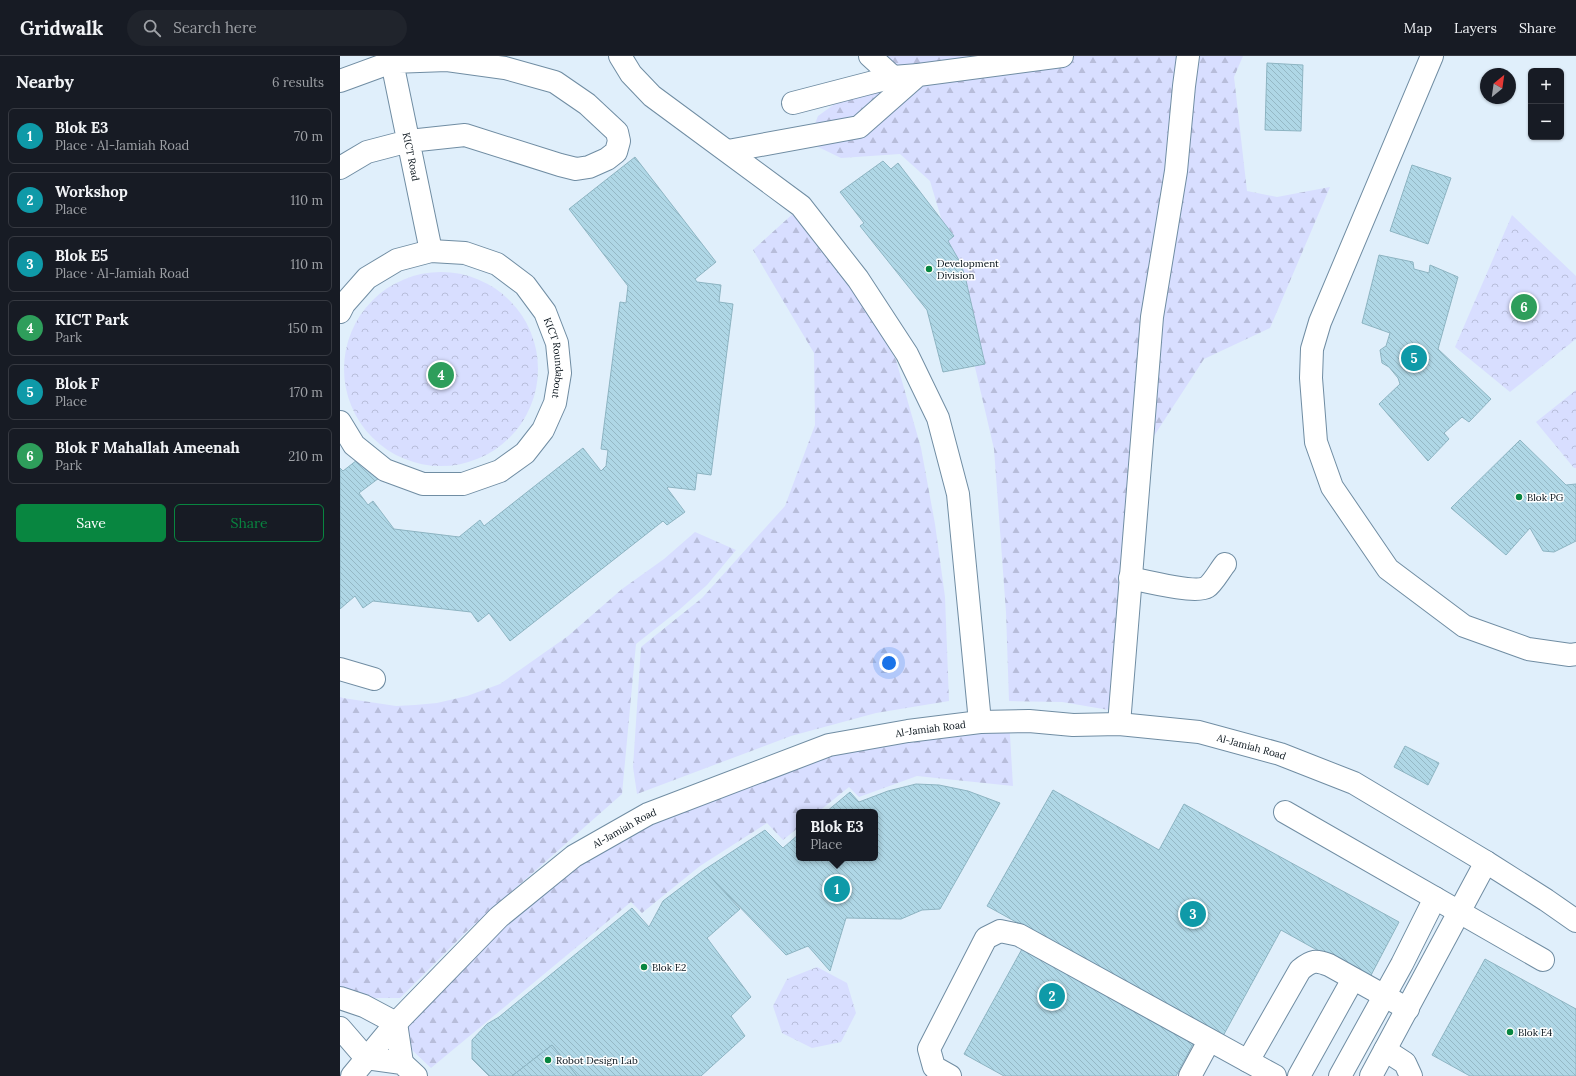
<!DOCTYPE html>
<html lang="en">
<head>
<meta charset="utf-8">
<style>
	body { margin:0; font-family:Lora,serif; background:#20242c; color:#f1f3f6 }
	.controls { position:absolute; right:12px; top:12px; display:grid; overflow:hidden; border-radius:6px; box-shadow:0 1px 3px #0004 }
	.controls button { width:36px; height:36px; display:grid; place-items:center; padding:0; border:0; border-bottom:1px solid #363941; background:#171b24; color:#f1f3f6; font:20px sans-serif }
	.compass { position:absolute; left:1140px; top:12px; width:36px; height:36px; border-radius:50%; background:#171b24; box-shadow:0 1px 3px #0004; rotate:29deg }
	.you { position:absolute; left:549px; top:607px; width:14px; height:14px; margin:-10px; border:3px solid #fff; border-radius:50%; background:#1a73e8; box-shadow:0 0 0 6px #1a73e833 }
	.badge { display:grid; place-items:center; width:26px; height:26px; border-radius:50%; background:#088640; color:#fff; font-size:13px; font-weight:700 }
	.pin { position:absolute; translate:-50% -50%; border:2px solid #fff; box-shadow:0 1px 4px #0006 }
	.popup { position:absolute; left:456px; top:753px; width:82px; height:52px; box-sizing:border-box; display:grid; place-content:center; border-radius:6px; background:#171b24; filter:drop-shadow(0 1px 3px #0005); font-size:13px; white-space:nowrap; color:#9ea1a6 }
	.popup b { font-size:15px; color:#f1f3f6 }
	.popup::after { content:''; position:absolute; left:50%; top:100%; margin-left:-8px; border:8px solid transparent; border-top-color:#171b24 }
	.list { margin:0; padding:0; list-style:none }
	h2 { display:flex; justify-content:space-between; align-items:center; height:52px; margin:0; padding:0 16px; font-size:17px }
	h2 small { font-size:13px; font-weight:400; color:#9ea1a6 }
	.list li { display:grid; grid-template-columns:26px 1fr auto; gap:12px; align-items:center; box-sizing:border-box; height:56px; margin:0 8px 8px; padding:0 8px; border:1px solid #363941; border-radius:6px }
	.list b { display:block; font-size:15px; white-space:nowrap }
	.list p { margin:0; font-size:13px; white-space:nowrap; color:#9ea1a6 }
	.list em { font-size:13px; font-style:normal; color:#9ea1a6 }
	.actions { display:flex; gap:8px; padding:12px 16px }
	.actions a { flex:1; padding:9px 0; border:1px solid #088640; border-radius:6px; text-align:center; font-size:14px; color:#088640 }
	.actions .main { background:#088640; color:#fff }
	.icon { flex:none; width:22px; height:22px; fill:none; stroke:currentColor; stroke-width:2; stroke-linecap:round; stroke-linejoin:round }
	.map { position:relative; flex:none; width:1236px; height:1020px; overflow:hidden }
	header { display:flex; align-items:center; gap:24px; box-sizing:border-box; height:56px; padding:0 20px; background:#171b24; border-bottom:1px solid #363941 }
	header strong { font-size:19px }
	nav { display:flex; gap:22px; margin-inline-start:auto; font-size:14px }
	.search { width:280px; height:36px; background:#20242c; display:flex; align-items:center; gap:10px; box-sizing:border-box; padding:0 14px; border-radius:22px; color:#9ea1a6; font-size:15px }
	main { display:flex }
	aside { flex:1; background:#171b24 }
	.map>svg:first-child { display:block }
</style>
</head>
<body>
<header>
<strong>Gridwalk</strong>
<div class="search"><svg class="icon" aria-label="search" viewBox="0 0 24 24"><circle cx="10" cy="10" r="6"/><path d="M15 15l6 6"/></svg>Search here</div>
<nav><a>Map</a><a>Layers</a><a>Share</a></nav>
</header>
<main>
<aside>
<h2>Nearby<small>6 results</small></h2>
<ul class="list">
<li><span class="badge" style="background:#0f9aa8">1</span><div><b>Blok E3</b><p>Place · Al-Jamiah Road</p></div><em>70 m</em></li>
<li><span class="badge" style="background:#0f9aa8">2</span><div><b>Workshop</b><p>Place</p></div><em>110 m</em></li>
<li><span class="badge" style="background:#0f9aa8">3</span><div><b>Blok E5</b><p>Place · Al-Jamiah Road</p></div><em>110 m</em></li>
<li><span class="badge" style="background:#2e9e5b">4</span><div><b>KICT Park</b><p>Park</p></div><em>150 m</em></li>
<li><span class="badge" style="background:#0f9aa8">5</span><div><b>Blok F</b><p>Place</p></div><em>170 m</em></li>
<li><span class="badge" style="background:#2e9e5b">6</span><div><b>Blok F Mahallah Ameenah</b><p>Park</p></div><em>210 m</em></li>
</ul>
<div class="actions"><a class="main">Save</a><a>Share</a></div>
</aside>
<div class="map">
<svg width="1236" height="1020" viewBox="0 0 1236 1020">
	<defs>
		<pattern id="forest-firs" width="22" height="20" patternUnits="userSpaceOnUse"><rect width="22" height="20" fill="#d8deff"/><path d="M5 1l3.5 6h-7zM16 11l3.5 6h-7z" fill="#b8bdda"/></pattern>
		<pattern id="park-crowns" width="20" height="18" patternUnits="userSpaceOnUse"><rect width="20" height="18" fill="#d8deff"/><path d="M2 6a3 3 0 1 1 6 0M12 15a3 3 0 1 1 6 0" fill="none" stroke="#b8bdda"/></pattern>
		<pattern id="building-back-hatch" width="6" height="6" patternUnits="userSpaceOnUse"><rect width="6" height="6" fill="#afd7e6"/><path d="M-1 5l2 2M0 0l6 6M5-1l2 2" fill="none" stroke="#95b8c5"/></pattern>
	</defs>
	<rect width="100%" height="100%" fill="#eef5fa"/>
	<path fill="#e0effb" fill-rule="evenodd" d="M0 0H1236V1020H0ZM1191 15H1221V81H1191ZM1146 18H1170V42H1146ZM459 756H535V802H459Z"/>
	<g fill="url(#forest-firs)">
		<polygon points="541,0 903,0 894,21 907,135 937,141 990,131 930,272 864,303 812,383 775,655 722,646 669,645 666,556 654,393 621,251 608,185 590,125 560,98 501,102 468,86 478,60 539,16"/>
		<polygon points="456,155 508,223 556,304 581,392 595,468 605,541 609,645 536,657 451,680 297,738 293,711 301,591 362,542 445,450 475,369 474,297 413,194"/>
		<polygon points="355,476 396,494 367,529 339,554 296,588 282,738 126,876 60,942 18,942 0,932 0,641 3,642 56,650 75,649 97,647 127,640 160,628 228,580 282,533 324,503"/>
		<polygon points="669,663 673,730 577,720 519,741 509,731 478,756 459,756 459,771 443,784 427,767 360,810 302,857 291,846 91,1012 72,994 68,975 61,966 162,864 308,759 486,693"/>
	</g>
	<g fill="url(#park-crowns)">
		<polygon points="1172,159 1236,220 1236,283 1170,336 1115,291"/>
		<circle cx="101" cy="313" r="97"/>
		<polygon points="1236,334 1236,412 1234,412 1196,366"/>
		<polygon points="477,911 507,927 516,957 501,986 472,992 442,977 433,950 447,923"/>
	</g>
	<g fill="url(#building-back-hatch)" stroke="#8db4c2">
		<polygon points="927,7 963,9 961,75 925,74"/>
		<polygon points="295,101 376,206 355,223 357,226 381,229 379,246 393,248 371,419 357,417 355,434 328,431 327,432 345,456 327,469 323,465 170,585 149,557 138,566 131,556 33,545 23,552 15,540 0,553 0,412 3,415 26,397 43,419 19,437 28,449 33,445 54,473 119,481 140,464 144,470 243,392 261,415 266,410 268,394 261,393 280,246 286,247 288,230 229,153"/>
		<polygon points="543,105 551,113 558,107 614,180 608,185 620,206 625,220 645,308 603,316 587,254 520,170 524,167 500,136"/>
		<polygon points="1072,109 1111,122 1088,188 1050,175"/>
		<polygon points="1039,199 1073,206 1074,213 1089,217 1090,209 1118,221 1098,293 1151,343 1129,366 1122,361 1104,377 1109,383 1088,405 1039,348 1060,328 1058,322 1049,311 1042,307 1040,294 1046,290 1050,277 1022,267"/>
		<polygon points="1180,384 1226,429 1236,428 1236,485 1214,496 1203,495 1190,472 1166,499 1111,452"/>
		<polygon points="1065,690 1099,707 1088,729 1054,711"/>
		<polygon points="576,728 599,729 628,735 660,747 600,853 582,854 561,863 506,862 490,915 468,890 446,899 364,814 425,774 443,792 459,778 459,802 535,802 535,756 486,756 510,736 519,746 548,735"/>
		<polygon points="713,734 819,794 844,748 1059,866 1029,923 941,874 883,980 647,850"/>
		<polygon points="364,814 400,853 367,882 411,941 391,960 405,980 361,1020 237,1020 212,989 172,1020 149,1020 132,1003 132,984 147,968 159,961 292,852 309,871 323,845"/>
		<polygon points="682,893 853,988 836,1020 664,1020 624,998"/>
		<polygon points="1145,903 1236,953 1236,1020 1130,1020 1092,999"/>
		<polygon points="212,989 237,1020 172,1020"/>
	</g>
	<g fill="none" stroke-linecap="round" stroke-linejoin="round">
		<defs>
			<g id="minor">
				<polyline points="280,0 291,18 312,40 461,150 518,223 567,298 598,362 618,438 640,666"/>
				<polyline points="530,0 553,21"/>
				<polyline points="1092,0 980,266 972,293 971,322 976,386 992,431 1048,513 1124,570 1188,593 1230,599 1236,598"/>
				<polyline points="0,25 52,6 51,0"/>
				<polyline points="453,47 553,21 578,19"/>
				<polyline points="388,95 519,71 578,19 722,0"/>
				<path id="s1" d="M0 112 27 96 69 85 125 79 220 109 236 113 249 111 267 103 276 96 279 85 277 76 247 48 215 26 165 12 107 4 52 6 91 195"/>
				<path id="s2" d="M0 256 4 248 27 222 57 204 91 195 125 197 157 208 185 229 205 256 217 287 220 317 215 347 203 374 185 397 160 415 123 428H83L45 414 14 389 0 366"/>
				<path d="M790 522C805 525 856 538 867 531 873 527 880 514 885 508"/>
				<polyline points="0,613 34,623"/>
				<polyline points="779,668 812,261 836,115 844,30 848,0"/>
				<polyline points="945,756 1203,904"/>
				<polyline points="0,942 24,950 56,967 62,1007"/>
				<polyline points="0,972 26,1002 62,1007 76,1020"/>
				<polyline points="1045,994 1065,1007 1071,1020"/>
				<path d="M908 1005 960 914C972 904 976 904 989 909L1068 953"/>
				<path id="s3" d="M12 1020 56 967 159 861 234 800 308 758 489 689 568 675 640 666 689 665 733 669 779 668 859 676 940 698 1014 727 1146 806 1206 844 1236 865"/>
				<polyline points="610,1020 594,1011 589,993 646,882 660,875 679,879 935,1020"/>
				<polyline points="850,1020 869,985"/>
				<polyline points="959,1020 1013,923"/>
				<polyline points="1000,1020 1062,908 1095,842"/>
				<polyline points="1031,1020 1146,806"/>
			</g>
		</defs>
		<use href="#minor" stroke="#708da3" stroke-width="24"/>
		<use href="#minor" stroke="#fff" stroke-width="22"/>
	</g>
	<g fill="#088640" stroke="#fff" stroke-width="1.5">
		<circle cx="589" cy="213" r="4"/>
		<circle cx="1179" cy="441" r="4"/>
		<circle cx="304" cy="911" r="4"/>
		<circle cx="1170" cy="976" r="4"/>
		<circle cx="208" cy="1004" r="4"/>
	</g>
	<g text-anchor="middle" stroke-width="3" stroke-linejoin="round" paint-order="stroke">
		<g font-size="10" fill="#061119" stroke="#fff">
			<text dy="4" stroke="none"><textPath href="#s1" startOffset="654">KICT Road</textPath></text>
			<text dy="4" stroke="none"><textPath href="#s2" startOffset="298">KICT Roundabout</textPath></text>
			<text dy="4" stroke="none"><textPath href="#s3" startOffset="695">Al-Jamiah Road</textPath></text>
			<text dy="4" stroke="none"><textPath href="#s3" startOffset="1019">Al-Jamiah Road</textPath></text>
			<text dy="4" stroke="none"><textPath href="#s3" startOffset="371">Al-Jamiah Road</textPath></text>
		</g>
		<g font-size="10" fill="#061119" stroke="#fff" text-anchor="start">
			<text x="597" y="211">Development<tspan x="597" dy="12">Division</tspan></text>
			<text x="1187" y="445">Blok PG</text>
			<text x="312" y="915">Blok E2</text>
			<text x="1178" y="980">Blok E4</text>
			<text x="216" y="1008">Robot Design Lab</text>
		</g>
	</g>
</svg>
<div class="controls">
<button>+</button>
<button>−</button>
</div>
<svg class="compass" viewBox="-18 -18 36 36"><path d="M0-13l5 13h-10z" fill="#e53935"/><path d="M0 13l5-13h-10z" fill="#9ea1a6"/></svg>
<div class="you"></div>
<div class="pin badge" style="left:497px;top:833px;background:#0f9aa8">1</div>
<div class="popup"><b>Blok E3</b>Place</div>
<div class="pin badge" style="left:712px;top:940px;background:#0f9aa8">2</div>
<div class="pin badge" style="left:853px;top:858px;background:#0f9aa8">3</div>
<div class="pin badge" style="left:101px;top:319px;background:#2e9e5b">4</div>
<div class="pin badge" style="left:1074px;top:302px;background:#0f9aa8">5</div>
<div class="pin badge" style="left:1184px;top:251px;background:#2e9e5b">6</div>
</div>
</main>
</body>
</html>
